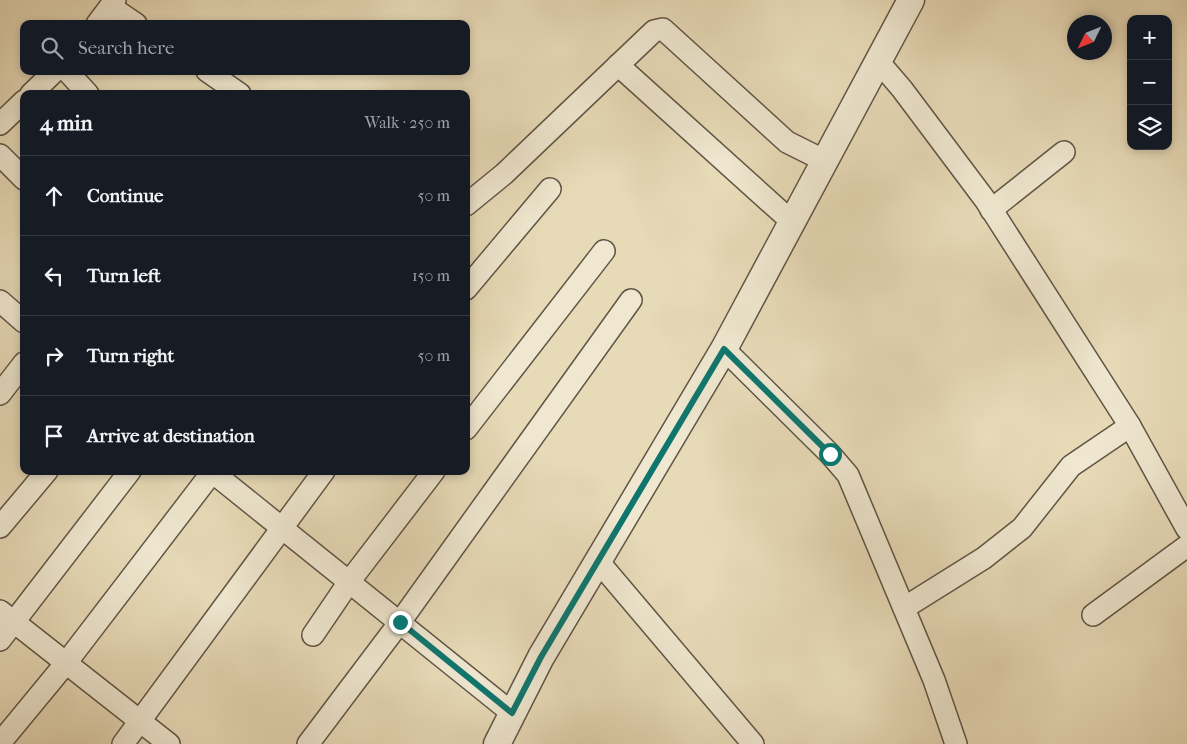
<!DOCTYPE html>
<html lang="en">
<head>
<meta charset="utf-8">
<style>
	body { margin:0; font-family:"IM FELL French Canon",serif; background:#242831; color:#f1f3f6 }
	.controls { position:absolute; right:15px; top:15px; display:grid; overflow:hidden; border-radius:10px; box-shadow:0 2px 8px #0003 }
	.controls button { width:45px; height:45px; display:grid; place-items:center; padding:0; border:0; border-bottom:1px solid #363941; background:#171b24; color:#f1f3f6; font:25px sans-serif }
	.compass { position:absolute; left:1067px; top:15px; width:45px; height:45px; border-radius:50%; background:#171b24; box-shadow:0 2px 8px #0003; rotate:227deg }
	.stop { position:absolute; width:15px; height:15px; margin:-11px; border:4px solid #0f766e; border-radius:50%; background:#fff }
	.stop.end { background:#0f766e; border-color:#fff; box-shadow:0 1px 5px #0008 }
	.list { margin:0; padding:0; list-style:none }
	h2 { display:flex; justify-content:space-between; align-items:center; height:65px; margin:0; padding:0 20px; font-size:21px }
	h2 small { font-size:16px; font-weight:400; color:#9ea1a6 }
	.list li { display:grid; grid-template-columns:32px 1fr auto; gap:15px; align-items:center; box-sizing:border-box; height:80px; padding:0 20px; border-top:1px solid #363941 }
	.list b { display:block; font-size:19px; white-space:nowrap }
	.list em { font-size:16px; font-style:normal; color:#9ea1a6 }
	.icon { flex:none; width:28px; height:28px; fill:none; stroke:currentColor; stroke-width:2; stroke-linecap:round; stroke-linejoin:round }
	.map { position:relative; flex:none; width:1187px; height:744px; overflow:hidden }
	.search { position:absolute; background:#171b24; box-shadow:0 2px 8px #0003; left:20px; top:20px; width:450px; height:55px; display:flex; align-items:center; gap:12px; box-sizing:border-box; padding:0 18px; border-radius:10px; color:#9ea1a6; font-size:19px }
	.panel { position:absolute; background:#171b24; box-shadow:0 2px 8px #0003; left:20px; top:90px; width:450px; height:385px; border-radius:10px }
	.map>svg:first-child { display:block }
</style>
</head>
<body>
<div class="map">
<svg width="1187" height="744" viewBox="0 0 1187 744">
	<rect width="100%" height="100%" fill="#e7dab7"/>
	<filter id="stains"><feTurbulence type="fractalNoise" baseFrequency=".004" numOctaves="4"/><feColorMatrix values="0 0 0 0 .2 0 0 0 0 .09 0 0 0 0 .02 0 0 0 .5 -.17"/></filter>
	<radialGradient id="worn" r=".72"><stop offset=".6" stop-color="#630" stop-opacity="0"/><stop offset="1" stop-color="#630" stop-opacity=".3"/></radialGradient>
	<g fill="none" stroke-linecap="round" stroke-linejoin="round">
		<defs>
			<g id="minor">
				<polyline points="111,7 136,24"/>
				<polyline points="97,24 115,0"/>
				<polyline points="878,61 902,89 986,201 1130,426 1187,529"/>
				<polyline points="618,65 792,222"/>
				<polyline points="67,71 88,94"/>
				<polyline points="207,71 240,94"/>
				<polyline points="31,94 55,71"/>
				<polyline points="0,124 24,101"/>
				<polyline points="0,155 24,179"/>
				<polyline points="466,205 504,174 654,31 663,29 787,142 825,161"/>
				<polyline points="991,210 1064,152"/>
				<polyline points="466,289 550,189"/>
				<polyline points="0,301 24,322"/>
				<polyline points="724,349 830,454 848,475 934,680 956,744"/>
				<polyline points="0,394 24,363"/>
				<polyline points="466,429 604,251"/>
				<polyline points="211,471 512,713"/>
				<polyline points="0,527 47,471"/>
				<polyline points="598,561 753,744"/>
				<polyline points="904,608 984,558 1022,528 1071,466 1130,426"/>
				<polyline points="0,611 169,744"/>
				<polyline points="1093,615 1187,546"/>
				<polyline points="313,635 349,582 434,471"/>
				<polyline points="0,640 130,471"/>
				<polyline points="0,743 66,663 213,471"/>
				<polyline points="123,744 324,471"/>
				<polyline points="308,744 400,622 631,300"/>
			</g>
			<polyline id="tertiary" points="497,744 541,657 724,349 911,0"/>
		</defs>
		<use href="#minor" stroke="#605545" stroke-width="24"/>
		<use href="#tertiary" stroke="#605545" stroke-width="29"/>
		<use href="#minor" stroke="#efe7d0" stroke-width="21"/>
		<use href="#tertiary" stroke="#efe7d0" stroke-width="26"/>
	</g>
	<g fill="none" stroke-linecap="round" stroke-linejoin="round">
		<polyline stroke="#0f766e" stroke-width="6" points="400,622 512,713 541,657 724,349 830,454"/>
	</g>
	<rect width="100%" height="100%" filter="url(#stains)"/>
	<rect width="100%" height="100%" fill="url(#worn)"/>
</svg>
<div class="controls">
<button>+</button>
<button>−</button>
<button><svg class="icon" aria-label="layers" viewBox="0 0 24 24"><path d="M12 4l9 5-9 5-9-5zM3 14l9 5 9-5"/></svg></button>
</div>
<svg class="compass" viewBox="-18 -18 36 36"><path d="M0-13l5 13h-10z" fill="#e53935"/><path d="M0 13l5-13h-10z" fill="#9ea1a6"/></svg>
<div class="stop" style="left:830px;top:454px"></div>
<div class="stop end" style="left:400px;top:622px"></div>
<div class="search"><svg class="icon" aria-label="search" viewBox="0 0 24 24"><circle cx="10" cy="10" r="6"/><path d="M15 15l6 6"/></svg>Search here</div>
<section class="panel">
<h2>4 min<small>Walk · 250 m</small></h2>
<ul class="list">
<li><svg class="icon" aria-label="ahead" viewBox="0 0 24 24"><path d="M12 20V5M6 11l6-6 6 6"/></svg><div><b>Continue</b></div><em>50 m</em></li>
<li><svg class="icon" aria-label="left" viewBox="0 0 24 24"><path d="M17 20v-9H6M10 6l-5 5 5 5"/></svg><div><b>Turn left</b></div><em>150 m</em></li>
<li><svg class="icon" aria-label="right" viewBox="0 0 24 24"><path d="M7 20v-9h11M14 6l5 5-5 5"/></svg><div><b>Turn right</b></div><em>50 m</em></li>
<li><svg class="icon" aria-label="arrive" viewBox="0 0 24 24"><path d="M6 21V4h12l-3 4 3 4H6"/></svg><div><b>Arrive at destination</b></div></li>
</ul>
</section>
</div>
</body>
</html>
